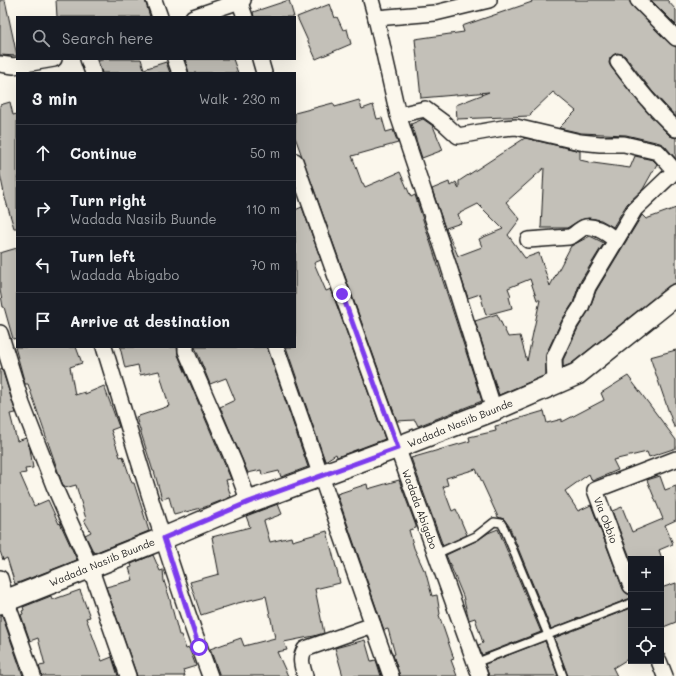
<!DOCTYPE html>
<html lang="en">
<head>
<meta charset="utf-8">
<style>
	body { margin:0; font-family:Mali,sans-serif; background:#20242c; color:#f1f3f6 }
	.controls { position:absolute; right:12px; bottom:12px; display:grid; overflow:hidden; border-radius:0px; box-shadow:0 4px 16px #0002 }
	.controls button { width:36px; height:36px; display:grid; place-items:center; padding:0; border:0; border-bottom:1px solid #363941; background:#171b24; color:#f1f3f6; font:20px sans-serif }
	.stop { position:absolute; width:12px; height:12px; margin:-9px; border:3px solid #7c3aed; border-radius:50%; background:#fff }
	.stop.end { background:#7c3aed; border-color:#fff; box-shadow:0 1px 4px #0008 }
	.list { margin:0; padding:0; list-style:none }
	h2 { display:flex; justify-content:space-between; align-items:center; height:52px; margin:0; padding:0 16px; font-size:17px }
	h2 small { font-size:13px; font-weight:400; color:#9ea1a6 }
	.list li { display:grid; grid-template-columns:26px 1fr auto; gap:12px; align-items:center; box-sizing:border-box; height:56px; padding:0 16px; border-top:1px solid #363941 }
	.list b { display:block; font-size:15px; white-space:nowrap }
	.list p { margin:0; font-size:13px; white-space:nowrap; color:#9ea1a6 }
	.list em { font-size:13px; font-style:normal; color:#9ea1a6 }
	.icon { flex:none; width:22px; height:22px; fill:none; stroke:currentColor; stroke-width:2; stroke-linecap:round; stroke-linejoin:round }
	.map { position:relative; flex:none; width:676px; height:676px; overflow:hidden }
	.search { position:absolute; background:#171b24; box-shadow:0 4px 16px #0002; left:16px; top:16px; width:280px; height:44px; display:flex; align-items:center; gap:10px; box-sizing:border-box; padding:0 14px; border-radius:0px; color:#9ea1a6; font-size:15px }
	.panel { position:absolute; background:#171b24; box-shadow:0 4px 16px #0002; left:16px; top:72px; width:280px; height:276px; border-radius:0px }
	.map>svg:first-child { display:block }
</style>
</head>
<body>
<div class="map">
<svg width="676" height="676" viewBox="0 0 676 676">
	<rect width="100%" height="100%" fill="#fbf7ec"/>
	<filter id="ink" filterUnits="userSpaceOnUse"><feTurbulence type="fractalNoise" baseFrequency=".025" numOctaves="2"/><feDisplacementMap in="SourceGraphic" scale="8" xChannelSelector="R" yChannelSelector="G"/><feConvolveMatrix kernelMatrix="1 2 1 2 8 2 1 2 1" color-interpolation-filters="sRGB"/></filter>
	<g filter="url(#ink)">
		<g fill="#c3c0b8" stroke="#1c1c1c" fill-rule="evenodd">
			<polygon points="0,0 5,0 17,56 0,55"/>
			<polygon points="56,0 145,0 150,17 57,17"/>
			<polygon points="289,0 294,17 254,17 253,12"/>
			<polygon points="531,0 629,0 632,6 670,44 676,47 676,117 652,91 625,56 622,54 617,53 613,55 610,58 609,63 611,67 618,76 646,111 670,136 676,138 676,159 665,146 660,143 626,135 581,133 559,128 576,111 553,92 531,113 530,116 457,119 456,105 489,92 421,98 415,39 464,32 462,26 532,2"/>
			<polygon points="651,0 667,0 676,10 676,25"/>
			<polygon points="330,4 335,18 337,17 343,30 347,29 351,44 316,59 297,17"/>
			<polygon points="106,59 141,59 144,69 166,62 170,73 102,73 98,61"/>
			<polygon points="185,59 233,59 238,73 189,73"/>
			<polygon points="359,100 362,109 373,105 377,119 382,118 386,132 393,130 398,143 352,156 362,183 363,183 365,187 400,172 411,197 415,195 482,401 418,426 415,420 397,421 295,137 295,113 333,103 335,107"/>
			<polygon points="10,102 13,115 17,114 17,228 14,228 5,198 0,174 0,105"/>
			<polygon points="423,119 433,126 443,150 422,158 411,124"/>
			<path d="M525 138 580 151V160L593 163 630 168 635 156 653 160 657 164 643 189 627 204 613 227 601 220 589 218 580 220 567 228H541L544 168 506 202 520 219 508 235 525 258 539 253 550 286 571 246 590 236 604 243 580 282 573 303 562 320 546 354V375L499 395 475 321 497 314 508 337 520 336 527 361 540 300H537L530 279 508 288 511 296 509 297 512 308 486 315 480 294 468 298 432 189 449 182 450 186 456 182 459 189V181ZM478 204 503 229 479 239 482 247 458 256 446 228 461 223 458 214Z"/>
			<polygon points="302,207 321,260 314,263 326,291 331,289 385,439 337,457 336,454 325,461 286,347 295,347 295,210"/>
			<polygon points="676,208 676,283 669,286 571,364 563,367 563,360 578,328 589,310 596,291 642,215 646,219"/>
			<polygon points="17,248 17,338 13,339 4,307 3,307 0,290 0,253"/>
			<polygon points="15,347 76,347 82,363 70,367 75,395 85,392 85,394 104,386 119,427 111,430 120,457 123,456 132,483 134,483 149,531 94,553 85,535 91,532 84,520 86,519 76,485 65,488 62,483 28,384 25,384"/>
			<polygon points="120,347 177,347 178,355 231,479 226,480 231,497 205,507 174,515 169,497 162,499 154,471 153,471 136,417 169,406 159,371 140,375 138,365 125,368"/>
			<polygon points="195,347 267,347 308,467 281,477 279,471 262,475 261,470 248,473 220,407 235,400 226,378 210,384"/>
			<polygon points="676,350 676,427 674,427 650,357"/>
			<polygon points="2,369 16,413 10,414 17,441 26,438 30,449 33,468 25,469 26,473 20,474 34,506 48,500 59,524 60,523 77,560 15,584 7,558 3,560 0,551 0,370"/>
			<polygon points="628,376 676,440 676,448 649,457 647,452 613,460 618,470 592,481 589,474 565,491 578,511 591,505 623,589 626,593 631,595 631,598 551,629 509,526 504,519 498,517 476,469 446,478 448,485 443,487 452,511 456,509 467,535 443,546 411,458 470,441 469,437 496,431 495,426 508,423 507,422 544,411 547,423 562,419 562,422 604,400 601,393"/>
			<polygon points="660,476 665,490 676,486 676,520 665,525 673,544 659,550 662,559 631,559 631,560 612,511 622,507 632,532 663,519 647,480"/>
			<polygon points="399,480 416,526 416,528 409,530 414,548 424,570 425,570 432,596 437,595 440,614 439,615 454,659 451,660 457,676 400,676 393,655 395,654 388,629 384,630 337,494 367,484 368,489"/>
			<polygon points="278,504 282,514 264,521 270,542 291,537 292,541 327,531 340,583 315,589 324,633 314,636 284,642 287,650 277,652 288,676 220,676 210,649 241,638 244,646 275,638 266,596 238,603 201,615 190,582 219,574 212,537 250,527 246,516"/>
			<polygon points="498,529 541,632 482,655 478,645 483,643 475,618 469,620 463,596 446,555 478,540 488,533"/>
			<polygon points="153,555 160,571 163,570 164,581 169,596 179,635 181,635 186,649 189,648 196,666 183,670 185,676 137,676 106,587 133,580 129,568 132,567 131,564"/>
			<polygon points="676,583 676,622 661,628 661,588"/>
			<polygon points="80,590 90,617 86,618 102,661 112,657 118,676 42,676 39,666 45,665 38,638 30,641 21,615 23,614 22,611 24,610 23,607 51,596 52,600"/>
			<polygon points="631,608 631,657 613,668 617,676 568,676 554,638"/>
			<polygon points="0,615 2,615 23,676 0,676"/>
			<polygon points="365,640 371,661 376,660 381,676 343,676 335,648"/>
			<polygon points="545,641 558,676 489,676 485,664"/>
		</g>
		<g fill="none" stroke-linecap="round" stroke-linejoin="round">
			<defs>
				<g id="lane">
					<polyline points="436,554 476,536 494,522 501,523 504,528 548,635 563,676"/>
					<polyline points="475,663 631,603"/>
				</g>
				<g id="street">
					<polyline points="154,0 160,17"/>
					<polyline points="239,0 245,17"/>
					<polyline points="371,0 376,18 398,115 448,264 494,410"/>
					<polyline points="638,0 676,38"/>
					<polyline points="193,17 243,0"/>
					<polyline points="376,18 435,13 489,0"/>
					<polyline points="88,59 93,73"/>
					<polyline points="175,59 180,73"/>
					<polyline points="260,59 264,73"/>
					<path d="M618 62C636 86 653 108 676 129"/>
					<polyline points="0,64 14,66 54,59"/>
					<polyline points="398,115 425,109 444,123 458,136 503,128 516,127 580,142 600,144 624,144 658,152 675,171"/>
					<path d="M295 161C355 333 418 504 480 676"/>
					<path d="M528 240 569 237C575 235 575 233 580 230 590 221 607 233 615 240"/>
					<polyline points="0,333 22,404 54,486 90,567 128,676"/>
					<path d="M104 347C138 457 170 568 210 676"/>
					<polyline points="186,347 186,351 234,462 249,502"/>
					<path d="M276 347 373 625 305 649C299 659 302 665 305 676"/>
					<polyline points="555,383 554,358 570,324 581,307 588,287 635,209 676,170"/>
					<polyline points="0,578 6,600 33,676"/>
					<polyline points="631,586 595,490 676,459"/>
					<polyline points="373,625 391,676"/>
					<polyline points="659,661 665,676"/>
				</g>
				<polyline id="secondary" points="0,603 164,538 249,502 398,447 494,410 577,374 676,295"/>
			</defs>
			<use href="#lane" stroke="#1c1c1c" stroke-width="10"/>
			<use href="#street" stroke="#1c1c1c" stroke-width="18"/>
			<use href="#secondary" stroke="#1c1c1c" stroke-width="24"/>
			<use href="#lane" stroke="#fbf7ec" stroke-width="7"/>
			<use href="#street" stroke="#fbf7ec" stroke-width="15"/>
			<use href="#secondary" stroke="#fbf7ec" stroke-width="21"/>
		</g>
	</g>
	<g fill="none" stroke-linecap="round" stroke-linejoin="round" filter="url(#ink)">
		<polyline stroke="#7c3aed" stroke-width="5" points="199,647 164,538 249,502 398,448 342,294"/>
	</g>
	<g text-anchor="middle" stroke-width="4" stroke-linejoin="round" paint-order="stroke">
		<g font-size="10" fill="#1c1c1c" stroke="#fbf7ec">
			<text transform="translate(460 423) rotate(-22)" y="4">Wadada Nasiib Buunde</text>
			<text transform="translate(420 509) rotate(70)" y="4">Wadada Abigabo</text>
			<text transform="translate(606 520) rotate(69)" y="4">Via Obbio</text>
			<text transform="translate(102 562) rotate(-22)" y="4">Wadada Nasiib Buunde</text>
		</g>
	</g>
</svg>
<div class="controls">
<button>+</button>
<button>−</button>
<button><svg class="icon" aria-label="locate" viewBox="0 0 24 24"><circle cx="12" cy="12" r="6"/><path d="M12 2v4M12 18v4M2 12h4M18 12h4"/></svg></button>
</div>
<div class="stop" style="left:199px;top:647px"></div>
<div class="stop end" style="left:342px;top:294px"></div>
<div class="search"><svg class="icon" aria-label="search" viewBox="0 0 24 24"><circle cx="10" cy="10" r="6"/><path d="M15 15l6 6"/></svg>Search here</div>
<section class="panel">
<h2>3 min<small>Walk · 230 m</small></h2>
<ul class="list">
<li><svg class="icon" aria-label="ahead" viewBox="0 0 24 24"><path d="M12 20V5M6 11l6-6 6 6"/></svg><div><b>Continue</b></div><em>50 m</em></li>
<li><svg class="icon" aria-label="right" viewBox="0 0 24 24"><path d="M7 20v-9h11M14 6l5 5-5 5"/></svg><div><b>Turn right</b><p>Wadada Nasiib Buunde</p></div><em>110 m</em></li>
<li><svg class="icon" aria-label="left" viewBox="0 0 24 24"><path d="M17 20v-9H6M10 6l-5 5 5 5"/></svg><div><b>Turn left</b><p>Wadada Abigabo</p></div><em>70 m</em></li>
<li><svg class="icon" aria-label="arrive" viewBox="0 0 24 24"><path d="M6 21V4h12l-3 4 3 4H6"/></svg><div><b>Arrive at destination</b></div></li>
</ul>
</section>
</div>
</body>
</html>
